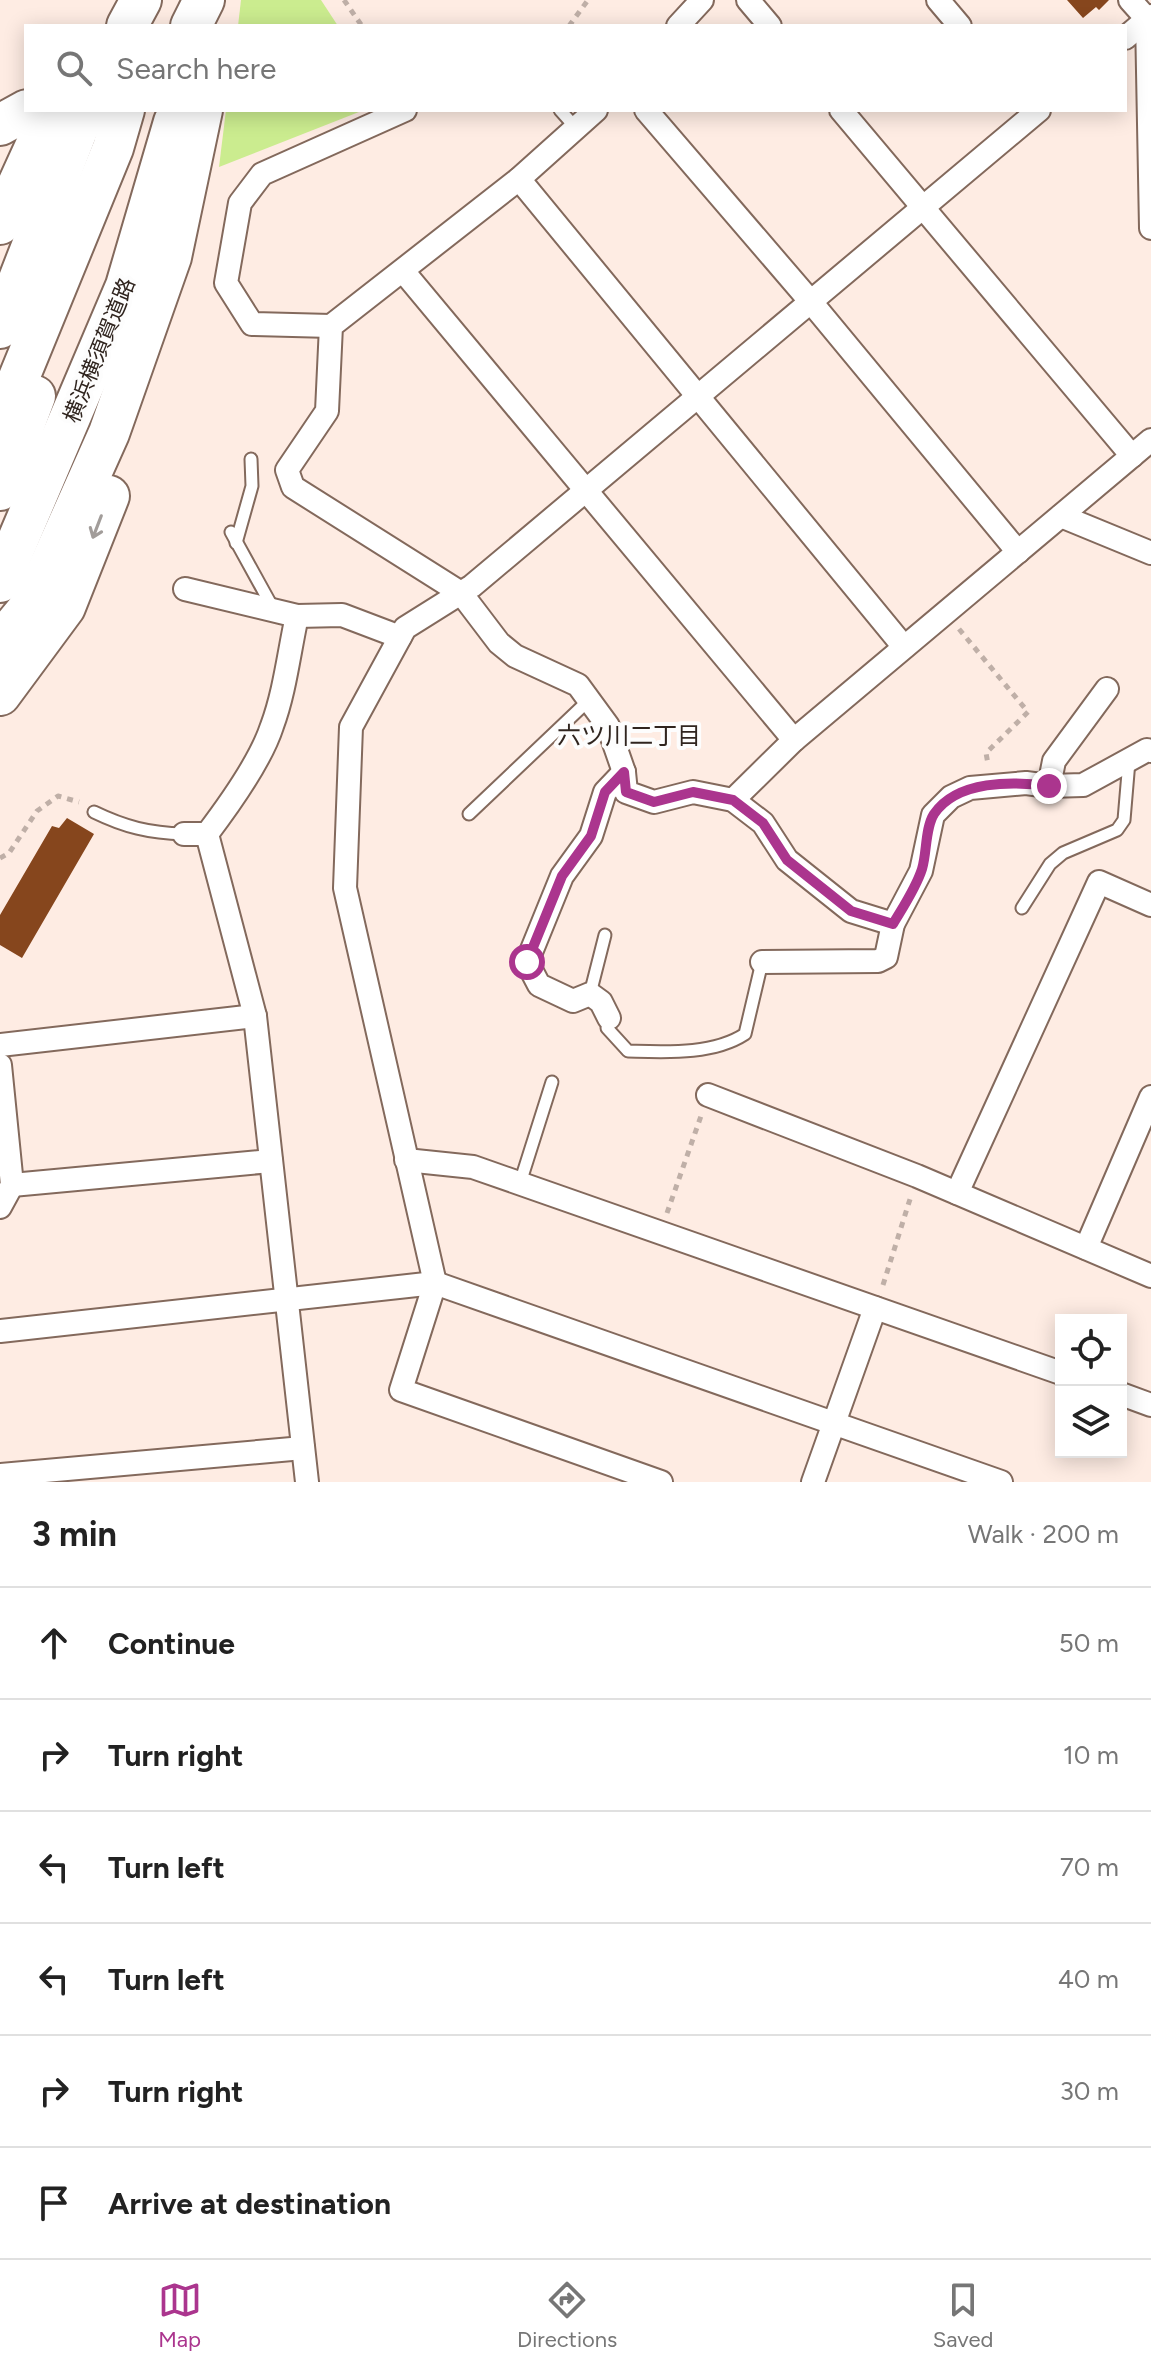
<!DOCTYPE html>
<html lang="en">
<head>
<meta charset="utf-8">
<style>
	body { margin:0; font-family:Figtree,"Noto Sans JP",sans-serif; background:#f6f6f6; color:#222 }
	.controls { position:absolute; right:24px; bottom:24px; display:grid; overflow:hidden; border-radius:0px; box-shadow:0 4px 20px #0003 }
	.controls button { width:72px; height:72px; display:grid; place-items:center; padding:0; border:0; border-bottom:2px solid #e0e0e0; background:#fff; color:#222; font:40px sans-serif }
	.stop { position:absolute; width:24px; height:24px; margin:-18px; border:6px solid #ab358e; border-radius:50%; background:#fff }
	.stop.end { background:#ab358e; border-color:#fff; box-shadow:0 2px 8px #0008 }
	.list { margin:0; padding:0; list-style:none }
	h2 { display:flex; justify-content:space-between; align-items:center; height:104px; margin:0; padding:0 32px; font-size:34px }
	h2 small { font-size:26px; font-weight:400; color:#767676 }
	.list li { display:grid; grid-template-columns:52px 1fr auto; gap:24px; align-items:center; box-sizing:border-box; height:112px; padding:0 32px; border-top:2px solid #e0e0e0 }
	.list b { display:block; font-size:30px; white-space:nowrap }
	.list em { font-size:26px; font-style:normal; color:#767676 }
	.icon { flex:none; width:44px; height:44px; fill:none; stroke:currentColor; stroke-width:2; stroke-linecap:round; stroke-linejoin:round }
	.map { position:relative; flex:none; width:1151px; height:1482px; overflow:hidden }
	.search { position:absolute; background:#fff; box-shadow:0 4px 20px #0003; left:24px; right:24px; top:24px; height:88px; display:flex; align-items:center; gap:20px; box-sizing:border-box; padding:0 28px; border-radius:0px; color:#767676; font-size:30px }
	.sheet { height:776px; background:#fff }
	nav { display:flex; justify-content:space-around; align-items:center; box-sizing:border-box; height:112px; border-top:2px solid #e0e0e0; background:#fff; font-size:22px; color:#767676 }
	nav a { display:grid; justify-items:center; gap:4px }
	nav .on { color:#ab358e }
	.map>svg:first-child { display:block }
</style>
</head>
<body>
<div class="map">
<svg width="1151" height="1482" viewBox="0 0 1151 1482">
	<rect width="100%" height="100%" fill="#feece3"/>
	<g fill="#cbec8f">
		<polygon points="241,0 321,0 338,26 238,26"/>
		<polygon points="226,110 364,110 219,167"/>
	</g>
	<g fill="#86461d">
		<polygon points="1067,0 1109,0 1099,10 1096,7 1083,18"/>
		<polygon points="67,818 94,834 22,958 0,945 0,915 52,826 59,828"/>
	</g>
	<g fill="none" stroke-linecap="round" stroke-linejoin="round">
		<defs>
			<g id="lane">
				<polyline points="560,110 576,128"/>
				<polyline points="231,532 274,610"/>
				<polyline points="236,543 252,486 251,459"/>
				<path d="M94 812C125 827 149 833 184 834"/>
				<polyline points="469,814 589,700"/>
				<polyline points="1022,908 1050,864 1063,853 1117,830 1124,820 1129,761"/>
				<polyline points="590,994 605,935"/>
				<path d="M607 1028 628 1051C666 1052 713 1055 745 1034L762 962"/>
				<polyline points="520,1183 552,1082"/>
			</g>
			<g id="street">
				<polyline points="748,0 770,26"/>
				<polyline points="938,0 960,26"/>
				<polyline points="1130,0 1147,19 1151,228"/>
				<polyline points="678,26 702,0"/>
				<polyline points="1125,38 1151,16"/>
				<polyline points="596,110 519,179 331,326 327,411 287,470 293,487 461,593 499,643 515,656 578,685 608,726 624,772 626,792 654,802 693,792 733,800 763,823 787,860 851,911 893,924"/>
				<polyline points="646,110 811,302 1018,552"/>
				<polyline points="841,110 1132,456"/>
				<polyline points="519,179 904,647"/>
				<polyline points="403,271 794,740"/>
				<polyline points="331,326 252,324 226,283 240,203 262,174 405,110"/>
				<polyline points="1061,516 1151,553"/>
				<polyline points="185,589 297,616 342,615 400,637"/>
				<polyline points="1049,786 1054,761 1107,689"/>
				<polyline points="733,800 794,740 1151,440"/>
				<path d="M184 834H207C229 805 261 760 272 726 285 691 289 652 297 616"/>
				<polyline points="207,834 255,1016 307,1482"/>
				<polyline points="762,962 878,961 886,957 893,924 921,871 933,815 951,797 970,788 1026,783 1049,786 1083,785 1147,750 1151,751"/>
				<polyline points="609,1018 601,1002 590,994 573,1001 539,985 527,962 562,876 591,836 605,792 624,772"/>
				<polyline points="0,1045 255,1016"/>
				<polyline points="0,1065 12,1185 0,1207"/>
				<polyline points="708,1095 917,1176 1151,1276"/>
				<polyline points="406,1160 473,1167 1061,1373"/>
				<polyline points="12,1185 271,1161"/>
				<polyline points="957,1193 1099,882 1151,905"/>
				<polyline points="1086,1248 1151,1097"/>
				<polyline points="0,1331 435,1283 1001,1482"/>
				<polyline points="1121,1394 1151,1405"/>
				<polyline points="0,1475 303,1448"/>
				<polyline points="661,1482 401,1390 435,1283 345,888 351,727 405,628 472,586 1039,110"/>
				<polyline points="813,1482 875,1308"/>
			</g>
			<g id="highway">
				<polyline points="127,26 141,0"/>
				<polyline points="191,26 204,0"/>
				<polyline points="0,125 27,110"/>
				<polyline points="0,224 52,110"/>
				<polyline points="0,328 85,110"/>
				<polyline points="0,424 113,148 124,110"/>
				<polyline points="0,490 35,396"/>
				<polyline points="0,582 126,286 174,122"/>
				<polyline points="0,643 33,603 109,433 171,257 202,110"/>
				<polyline points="0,695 65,607 109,496"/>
			</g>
		</defs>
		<use href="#lane" stroke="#83695c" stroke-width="15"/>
		<use href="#street" stroke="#83695c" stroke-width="26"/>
		<use href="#highway" stroke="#83695c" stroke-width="44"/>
		<g stroke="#bfafa7" stroke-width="5" stroke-dasharray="6 6" stroke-linecap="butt">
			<polyline points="344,0 362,26"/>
			<polyline points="569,26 588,0"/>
			<polyline points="959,629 1028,712 986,753 988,764"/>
			<polyline points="0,858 9,853 37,811 58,796 79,802"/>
			<polyline points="667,1213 701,1116"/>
			<polyline points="883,1285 911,1196"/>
		</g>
		<use href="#lane" stroke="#fff" stroke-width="11"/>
		<use href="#street" stroke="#fff" stroke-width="22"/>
		<use href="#highway" stroke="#fff" stroke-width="40"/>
	</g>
	<defs><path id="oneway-shaft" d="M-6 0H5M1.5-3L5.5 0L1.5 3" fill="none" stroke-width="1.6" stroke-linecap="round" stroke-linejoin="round" transform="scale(2)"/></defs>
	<use stroke="#a29d9a" href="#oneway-shaft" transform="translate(97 527) rotate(111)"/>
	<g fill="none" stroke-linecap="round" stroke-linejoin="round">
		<path stroke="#ab358e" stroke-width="10" d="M527 962 562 876 591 836 605 792 624 772 626 792 654 802 693 792 733 800 763 823 787 860 851 911 893 924C903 907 916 888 922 869 927 853 925 828 934 814 957 780 1013 781 1049 786"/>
	</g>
	<g text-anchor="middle" stroke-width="8" stroke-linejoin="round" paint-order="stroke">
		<g font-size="22" fill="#30251f" stroke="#fdfdfd">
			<text transform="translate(99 350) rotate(-68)" y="8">横浜横須賀道路</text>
		</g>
		<g font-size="24" fill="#30251f" stroke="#fdfdfd">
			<text x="629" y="744">六ツ川二丁目</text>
		</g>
	</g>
</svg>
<div class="controls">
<button><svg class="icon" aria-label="locate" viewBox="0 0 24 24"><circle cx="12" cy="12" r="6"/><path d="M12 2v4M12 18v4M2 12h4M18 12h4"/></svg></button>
<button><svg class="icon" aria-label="layers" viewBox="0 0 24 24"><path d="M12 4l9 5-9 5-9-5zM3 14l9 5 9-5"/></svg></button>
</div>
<div class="stop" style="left:527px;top:962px"></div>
<div class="stop end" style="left:1049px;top:786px"></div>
<div class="search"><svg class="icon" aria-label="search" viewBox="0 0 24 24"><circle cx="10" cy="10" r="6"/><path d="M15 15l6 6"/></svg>Search here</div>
</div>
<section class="sheet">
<h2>3 min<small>Walk · 200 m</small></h2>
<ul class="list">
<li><svg class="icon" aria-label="ahead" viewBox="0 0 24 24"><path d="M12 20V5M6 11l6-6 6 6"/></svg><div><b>Continue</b></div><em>50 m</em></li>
<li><svg class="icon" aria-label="right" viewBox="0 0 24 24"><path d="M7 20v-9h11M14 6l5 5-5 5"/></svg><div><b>Turn right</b></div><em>10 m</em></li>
<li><svg class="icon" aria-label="left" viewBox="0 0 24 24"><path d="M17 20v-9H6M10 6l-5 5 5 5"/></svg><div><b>Turn left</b></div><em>70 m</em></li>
<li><svg class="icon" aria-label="left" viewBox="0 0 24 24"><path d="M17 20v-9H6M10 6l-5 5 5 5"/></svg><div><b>Turn left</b></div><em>40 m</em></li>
<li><svg class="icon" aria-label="right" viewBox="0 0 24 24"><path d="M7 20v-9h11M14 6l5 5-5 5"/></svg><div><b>Turn right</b></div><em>30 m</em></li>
<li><svg class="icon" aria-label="arrive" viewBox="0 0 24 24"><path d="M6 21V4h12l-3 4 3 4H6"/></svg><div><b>Arrive at destination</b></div></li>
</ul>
</section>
<nav>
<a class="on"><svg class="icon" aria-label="map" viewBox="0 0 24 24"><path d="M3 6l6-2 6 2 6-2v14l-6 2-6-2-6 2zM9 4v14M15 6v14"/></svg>Map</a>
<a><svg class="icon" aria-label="directions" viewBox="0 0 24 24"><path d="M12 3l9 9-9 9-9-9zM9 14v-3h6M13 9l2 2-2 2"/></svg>Directions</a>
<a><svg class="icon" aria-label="saved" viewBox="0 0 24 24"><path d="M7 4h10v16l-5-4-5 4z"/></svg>Saved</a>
</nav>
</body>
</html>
